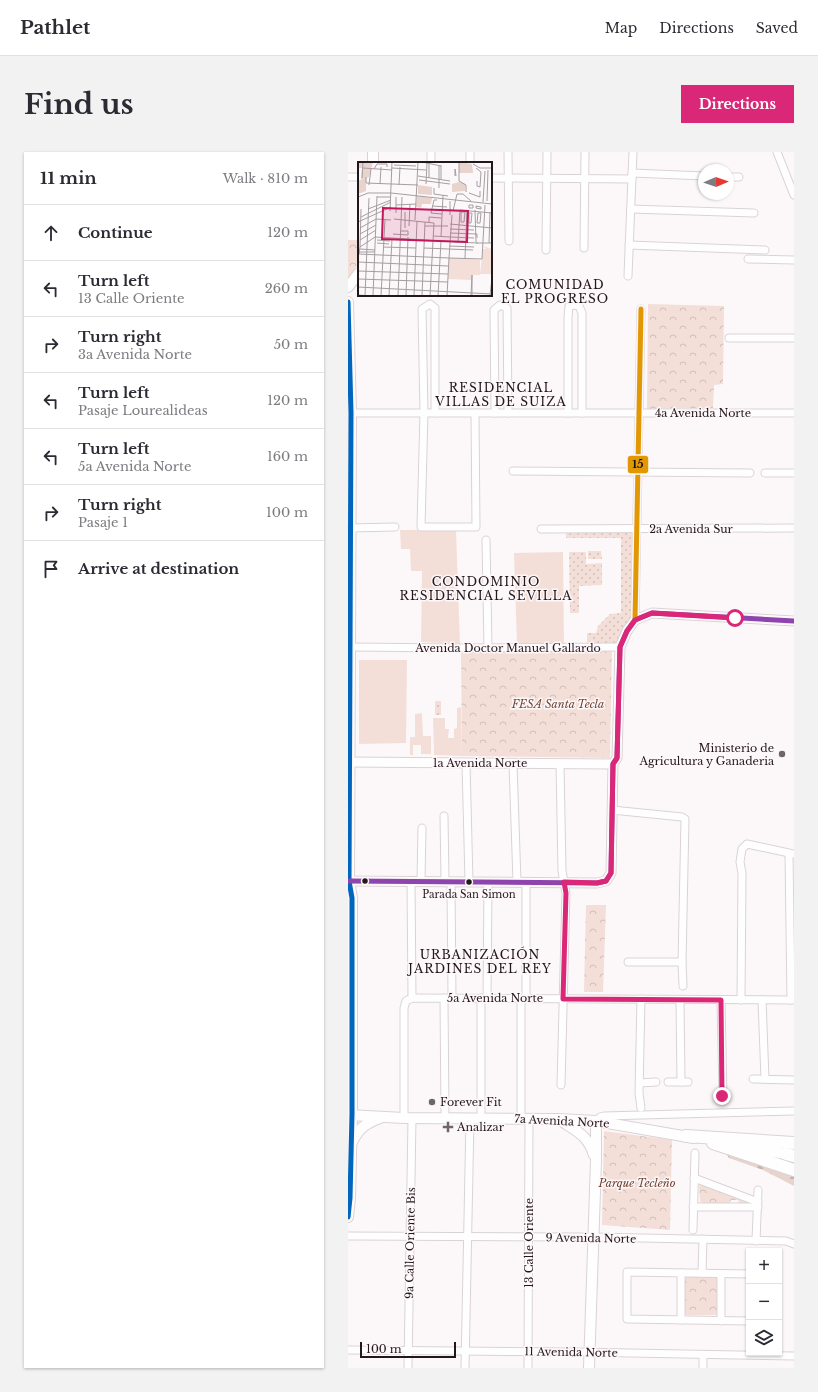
<!DOCTYPE html>
<html lang="en">
<head>
<meta charset="utf-8">
<style>
	body { margin:0; font-family:"Libre Baskerville",serif; background:#f2f2f3; color:#2b2b33 }
	.controls { position:absolute; right:12px; bottom:12px; display:grid; overflow:hidden; border-radius:0px; box-shadow:0 1px 3px #0004 }
	.controls button { width:36px; height:36px; display:grid; place-items:center; padding:0; border:0; border-bottom:1px solid #e1e1e2; background:#fff; color:#2b2b33; font:20px sans-serif }
	.compass { position:absolute; left:350px; top:12px; width:36px; height:36px; border-radius:50%; background:#fff; box-shadow:0 1px 3px #0004; rotate:88deg }
	.scale { position:absolute; left:12px; bottom:10px; width:96px; box-sizing:border-box; padding-left:4px; border:2px solid #22181c; border-top:0; font-size:11px; line-height:14px; white-space:nowrap; color:#22181c; -webkit-text-stroke:3px #fdf7f9; paint-order:stroke }
	.stop { position:absolute; width:12px; height:12px; margin:-9px; border:3px solid #db2777; border-radius:50%; background:#fff }
	.stop.end { background:#db2777; border-color:#fff; box-shadow:0 1px 4px #0008 }
	.list { margin:0; padding:0; list-style:none }
	h2 { display:flex; justify-content:space-between; align-items:center; height:52px; margin:0; padding:0 16px; font-size:17px }
	h2 small { font-size:13px; font-weight:400; color:#7c7c81 }
	.list li { display:grid; grid-template-columns:26px 1fr auto; gap:12px; align-items:center; box-sizing:border-box; height:56px; padding:0 16px; border-top:1px solid #e1e1e2 }
	.list b { display:block; font-size:15px; white-space:nowrap }
	.list p { margin:0; font-size:13px; white-space:nowrap; color:#7c7c81 }
	.list em { font-size:13px; font-style:normal; color:#7c7c81 }
	.icon { flex:none; width:22px; height:22px; fill:none; stroke:currentColor; stroke-width:2; stroke-linecap:round; stroke-linejoin:round }
	.map { position:relative; flex:none; width:446px; height:1216px; overflow:hidden; border-radius:0px }
	header { display:flex; align-items:center; gap:24px; box-sizing:border-box; height:56px; padding:0 20px; background:#fff; border-bottom:1px solid #e1e1e2 }
	header strong { font-size:19px }
	nav { display:flex; gap:22px; margin-inline-start:auto; font-size:14px }
	.intro { display:flex; align-items:center; justify-content:space-between; box-sizing:border-box; height:96px; padding:0 24px }
	h1 { margin:0; font-size:28px }
	.button { padding:10px 18px; border-radius:0px; background:#db2777; color:#fff; font-size:14px; font-weight:700 }
	main { display:flex; gap:24px; padding:0 24px }
	aside { flex:1; background:#fff; border-radius:0px; box-shadow:0 1px 3px #0004 }
	.map>svg:first-child { display:block }
</style>
</head>
<body>
<header>
<strong>Pathlet</strong>
<nav><a>Map</a><a>Directions</a><a>Saved</a></nav>
</header>
<div class="intro"><h1>Find us</h1><a class="button">Directions</a></div>
<main>
<aside>
<h2>11 min<small>Walk · 810 m</small></h2>
<ul class="list">
<li><svg class="icon" aria-label="ahead" viewBox="0 0 24 24"><path d="M12 20V5M6 11l6-6 6 6"/></svg><div><b>Continue</b></div><em>120 m</em></li>
<li><svg class="icon" aria-label="left" viewBox="0 0 24 24"><path d="M17 20v-9H6M10 6l-5 5 5 5"/></svg><div><b>Turn left</b><p>13 Calle Oriente</p></div><em>260 m</em></li>
<li><svg class="icon" aria-label="right" viewBox="0 0 24 24"><path d="M7 20v-9h11M14 6l5 5-5 5"/></svg><div><b>Turn right</b><p>3a Avenida Norte</p></div><em>50 m</em></li>
<li><svg class="icon" aria-label="left" viewBox="0 0 24 24"><path d="M17 20v-9H6M10 6l-5 5 5 5"/></svg><div><b>Turn left</b><p>Pasaje Lourealideas</p></div><em>120 m</em></li>
<li><svg class="icon" aria-label="left" viewBox="0 0 24 24"><path d="M17 20v-9H6M10 6l-5 5 5 5"/></svg><div><b>Turn left</b><p>5a Avenida Norte</p></div><em>160 m</em></li>
<li><svg class="icon" aria-label="right" viewBox="0 0 24 24"><path d="M7 20v-9h11M14 6l5 5-5 5"/></svg><div><b>Turn right</b><p>Pasaje 1</p></div><em>100 m</em></li>
<li><svg class="icon" aria-label="arrive" viewBox="0 0 24 24"><path d="M6 21V4h12l-3 4 3 4H6"/></svg><div><b>Arrive at destination</b></div></li>
</ul>
</aside>
<div class="map">
<svg width="446" height="1216" viewBox="0 0 446 1216">
	<defs>
		<pattern id="forest-firs" width="22" height="20" patternUnits="userSpaceOnUse"><rect width="22" height="20" fill="#e8d3cd"/><path d="M5 1l3.5 6h-7zM16 11l3.5 6h-7z" fill="#c7b4af"/></pattern>
		<pattern id="park-crowns" width="20" height="18" patternUnits="userSpaceOnUse"><rect width="20" height="18" fill="#f3dfd8"/><path d="M2 6a3 3 0 1 1 6 0M12 15a3 3 0 1 1 6 0" fill="none" stroke="#d0bfb9"/></pattern>
		<pattern id="garden-dots" width="8" height="8" patternUnits="userSpaceOnUse"><rect width="8" height="8" fill="#f3dfd8"/><path d="M2 2h.1M6 6h.1" fill="none" stroke="#d0bfb9" stroke-width="1.8" stroke-linecap="round"/></pattern>
	</defs>
	<rect width="100%" height="100%" fill="#fcf8fa"/>
	<g fill="#f3dfd8">
		<polygon points="52,378 108,378 112,492 73,490 74,419 63,419 62,397 53,397"/>
		<polygon points="215,400 216,493 169,493 166,401"/>
		<polygon points="11,508 59,508 58,591 11,592"/>
		<polygon points="113,555 114,604 86,603 85,566 97,566 97,577 101,577 100,586 106,586 106,577 109,576 109,556"/>
		<polygon points="74,561 75,584 83,584 83,602 73,602 73,593 65,593 65,603 62,603 62,585 67,585 67,562"/>
	</g>
	<polygon fill="url(#forest-firs)" points="377,999 446,1022 446,1034 415,1018 381,1006"/>
	<g fill="url(#park-crowns)">
		<polygon points="0,88 11,88 11,110 0,129"/>
		<polygon points="300,152 376,154 375,232 366,233 365,256 299,257"/>
		<polygon points="264,499 262,606 114,604 113,500"/>
		<polygon points="238,753 258,753 255,840 236,840"/>
		<polygon points="256,979 324,988 322,1078 254,1073"/>
		<polygon points="353,1031 402,1049 401,1053 392,1053 390,1048 383,1048 381,1052 355,1052 352,1049 351,1035"/>
		<polygon points="370,1124 369,1163 336,1163 336,1125"/>
	</g>
	<g fill="url(#garden-dots)">
		<polygon points="218,379 287,379 285,466 275,477 269,493 239,492 239,481 248,481 250,474 262,462 273,461 273,386 218,386"/>
		<polygon points="240,399 253,399 254,407 240,407"/>
		<polygon points="221,400 238,400 238,412 254,411 254,433 231,434 231,461 222,461"/>
		<rect x="87" y="549" width="6" height="14"/>
	</g>
	<g fill="none" stroke-linecap="round" stroke-linejoin="round">
		<defs>
			<g id="minor">
				<polyline points="83,0 83,11"/>
				<polyline points="160,0 161,89"/>
				<polyline points="429,0 446,43"/>
				<polyline points="122,11 122,0"/>
				<polyline points="284,21 356,24"/>
				<polyline points="0,25 11,25"/>
				<polyline points="380,25 391,25"/>
				<polyline points="143,26 284,27"/>
				<polyline points="283,57 406,61"/>
				<polyline points="281,93 417,98"/>
				<polyline points="236,96 237,0"/>
				<polyline points="198,98 199,0"/>
				<polyline points="400,107 446,108"/>
				<polyline points="280,124 285,0"/>
				<polyline points="381,186 446,186"/>
				<polyline points="0,261 446,261"/>
				<polyline points="87,261 87,156 82,152 74,157 76,261 73,375 128,375 127,261"/>
				<polyline points="147,261 146,158 152,153 159,156 160,261"/>
				<polyline points="220,261 220,165 221,154 226,153 231,154 234,161 234,261"/>
				<polyline points="165,319 402,321"/>
				<polyline points="417,321 446,321"/>
				<polyline points="0,376 47,375"/>
				<polyline points="193,377 446,376"/>
				<polyline points="138,388 140,496"/>
				<polyline points="287,468 293,157"/>
				<polyline points="0,495 112,496 272,495"/>
				<polyline points="118,611 121,730"/>
				<polyline points="165,612 169,730"/>
				<polyline points="212,612 214,719 218,741 213,933"/>
				<polyline points="264,658 334,665 337,667 334,810 335,834"/>
				<polyline points="96,664 97,729"/>
				<polyline points="441,702 443,848"/>
				<polyline points="63,729 64,846"/>
				<polyline points="73,729 74,676"/>
				<polyline points="103,730 104,846"/>
				<polyline points="178,730 178,846"/>
				<polyline points="280,810 334,810"/>
				<polyline points="96,846 97,966"/>
				<polyline points="133,846 133,967"/>
				<polyline points="139,846 140,730"/>
				<polyline points="173,846 173,967"/>
				<polyline points="332,848 333,930"/>
				<polyline points="373,848 375,944"/>
				<polyline points="393,848 394,721 392,710 394,697 399,692 446,702"/>
				<polyline points="414,848 417,927"/>
				<polyline points="405,927 446,928"/>
				<polyline points="320,930 340,930"/>
				<polyline points="292,931 308,930"/>
				<polyline points="293,956 291,941 293,847"/>
				<polyline points="56,966 56,856 58,849 64,846 446,848"/>
				<polyline points="248,969 252,965 256,964 446,959"/>
				<polyline points="346,1026 410,1050"/>
				<polyline points="345,1055 410,1055"/>
				<polyline points="345,1078 347,1001"/>
				<polyline points="0,1084 245,1085 438,1089 446,1092"/>
				<polyline points="408,1089 410,1038"/>
				<polyline points="354,1121 355,1087"/>
				<polyline points="401,1122 279,1120 279,1167 401,1169"/>
				<polyline points="333,1168 333,1121"/>
				<polyline points="373,1169 373,1122"/>
				<polyline points="0,1198 230,1200 446,1204"/>
				<polyline points="60,1216 64,966"/>
				<polyline points="117,1216 122,967"/>
				<polyline points="180,1216 181,967"/>
				<polyline points="355,1216 355,1203"/>
			</g>
			<g id="tertiary">
				<polyline points="0,610 265,612"/>
				<polyline points="0,729 249,731 258,729 263,721 265,612 269,606 272,495 279,479 287,468 304,461 446,469"/>
			</g>
			<g id="secondary">
				<polyline points="25,0 25,11"/>
				<polyline points="0,135 11,121"/>
				<polyline points="0,150 3,261 1,729 4,746 4,962 2,1046 0,1065"/>
				<polyline points="0,963 56,966 211,967 248,969 346,986"/>
				<path d="M212 968C228 979 240 983 246 1003"/>
				<path d="M4 990C11 976 18 971 32 966"/>
				<polyline points="379,992 438,1002"/>
				<polyline points="241,1216 248,1009 248,969"/>
			</g>
			<g id="trunk">
				<polyline points="338,984 446,991"/>
				<polyline points="365,991 446,1018"/>
				<polyline points="438,1002 446,1004"/>
			</g>
		</defs>
		<use href="#minor" stroke="#dad3d6" stroke-width="9"/>
		<use href="#tertiary" stroke="#dad3d6" stroke-width="11"/>
		<use href="#secondary" stroke="#dad3d6" stroke-width="12"/>
		<use href="#trunk" stroke="#dad3d6" stroke-width="14"/>
		<use href="#minor" stroke="#fffefe" stroke-width="7"/>
		<use href="#tertiary" stroke="#fffefe" stroke-width="9"/>
		<use href="#secondary" stroke="#fffefe" stroke-width="10"/>
		<use href="#trunk" stroke="#fffefe" stroke-width="12"/>
		<defs>
			<polyline id="bus-1" points="0,150 3,261 1,729 4,746 4,962 2,1046 0,1065"/>
			<polyline id="bus-2" points="0,729 249,731 258,729 263,721 265,612 269,606 272,495 279,479 287,468 304,461 446,469"/>
			<polyline id="bus-3" points="287,468 293,157"/>
		</defs>
		<use href="#bus-1" stroke="#fdf7f9" stroke-width="8"/>
		<use href="#bus-2" stroke="#fdf7f9" stroke-width="8"/>
		<use href="#bus-3" stroke="#fdf7f9" stroke-width="8"/>
		<use href="#bus-1" stroke="#0065bd" stroke-width="5"/>
		<use href="#bus-2" stroke="#8e44ad" stroke-width="5"/>
		<use href="#bus-3" stroke="#e29803" stroke-width="5"/>
	</g>
	<g fill="none" stroke-linecap="round" stroke-linejoin="round">
		<polyline stroke="#db2777" stroke-width="5" points="374,944 373,848 215,847 218,741 216,730 249,731 258,729 263,721 265,612 269,606 272,495 279,479 287,468 304,461 387,466"/>
	</g>
	<g fill="#6e666a" stroke="#fdf7f9" stroke-width="1.5">
		<circle cx="434" cy="602" r="4"/>
		<circle cx="84" cy="950" r="4"/>
		<path d="M98 969h4v4h4v4h-4v4h-4v-4h-4v-4h4z"/>
	</g>
	<g fill="#22181c" stroke="#fdf7f9" stroke-width="1.5">
		<circle cx="17" cy="729" r="3.5"/>
		<circle cx="121" cy="730" r="3.5"/>
	</g>
	<g text-anchor="middle" stroke-width="3" stroke-linejoin="round" paint-order="stroke">
		<g font-size="10" fill="#22181c" stroke="#fdf7f9">
			<text x="121" y="746">Parada San Simon</text>
		</g>
		<g font-size="11" fill="#22181c" stroke="#fdf7f9">
			<text x="355" y="265">4a Avenida Norte</text>
			<text x="343" y="381">2a Avenida Sur</text>
			<text x="160" y="500">Avenida Doctor Manuel Gallardo</text>
			<text x="132" y="615">1a Avenida Norte</text>
			<text x="147" y="850">5a Avenida Norte</text>
			<text transform="translate(214 969) rotate(3)" y="4">7a Avenida Norte</text>
			<text transform="translate(243 1086) rotate(1)" y="4">9 Avenida Norte</text>
			<text transform="translate(62 1091) rotate(-89)" y="4">9a Calle Oriente Bis</text>
			<text transform="translate(181 1091) rotate(-90)" y="4">13 Calle Oriente</text>
			<text transform="translate(223 1200) rotate(1)" y="4">11 Avenida Norte</text>
		</g>
		<g font-size="11" font-style="italic" fill="#6f3f2d" stroke="#fdf7f9">
			<text x="210" y="556">FESA Santa Tecla</text>
			<text x="289" y="1035">Parque Tecleño</text>
		</g>
		<g font-size="11" fill="#22181c" stroke="#fdf7f9" text-anchor="start">
			<text x="426" y="600" text-anchor="end">Ministerio de<tspan x="426" dy="13">Agricultura y Ganaderia</tspan></text>
			<text x="92" y="954">Forever Fit</text>
			<text x="109" y="979">Analizar</text>
		</g>
		<g font-size="12" letter-spacing="1" fill="#22181c" stroke="#fdf7f9">
			<text x="207" y="137">COMUNIDAD<tspan x="207" dy="14">EL PROGRESO</tspan></text>
			<text x="153" y="240">RESIDENCIAL<tspan x="153" dy="14">VILLAS DE SUIZA</tspan></text>
			<text x="138" y="434">CONDOMINIO<tspan x="138" dy="14">RESIDENCIAL SEVILLA</tspan></text>
			<text x="132" y="807">URBANIZACIÓN<tspan x="132" dy="14">JARDINES DEL REY</tspan></text>
		</g>
	</g>
	<g transform="translate(10 10)">
		<rect width="134" height="134" fill="#fcf8fa"/>
		<path d="M0 0H15L11 15 8 16V29L0 32V18H3L4 6H0ZM101 0 114 2 115 11H101ZM101 20 107 22V29L94 30V22ZM60 23 74 25V33L60 32ZM59 34 74 36 73 42H64L63 46 58 45Z" fill="#e8d3cd"/>
		<path d="M125 84 134 87 133 112H122L125 87H128Z" fill="#f3dfd8"/>
		<path d="M91 96 122 98V113H113V118L90 117Z" fill="#f3dfd8"/>
		<path fill="none" stroke="#a59ea1" stroke-width="1" d="M64 0 83 4M101 0V19L108 23V30M115 2 122 6H134M36 3 58 4M5 6 34 8M34 6 68 8M118 6 123 10 122 25 119 24V19M16 7 19 2H29V5M60 14 92 19M97 14V7L98 14M8 15V21L60 23M4 16 5 0M71 16V0M83 17V3M61 18 92 22M22 22 23 5M68 22 69 1M11 23 13 7M41 23 42 5M76 26V32L90 34M81 26V3M111 31 122 35V29M0 35 10 31H33L134 42M19 35H33M79 38H76L73 51 84 52M129 39 130 8M125 40 127 9M38 43 58 42M111 43H115V46H111ZM75 44 89 45M118 44 123 45V47L118 46ZM10 47 33 38M117 48 118 80M32 49 34 0M95 49 99 32H105L113 39M103 50H107L106 60H103ZM38 51V35M111 51H114L113 61H111ZM120 51H123L122 61H119ZM92 53V39M3 55 33 40M18 57 33 58M36 57 76 61 72 134M57 58 60 0M0 60 33 45M71 60V55L83 56M92 62 134 66M51 64 52 42M67 64H90M2 66 18 57M47 66V50M92 67 116 68M92 71 119 72V76M2 72 18 63M35 72 50 73V69H43M75 74 92 75M83 75 85 33M92 75 116 76M2 78 18 68M19 78 32 79M97 80 120 81M100 80 102 48 134 51M19 81 31 82M118 81H134M131 81 132 50M91 84 116 85M2 85 3 47M25 85 58 86M66 86 115 88M2 87 17 88M1 90H17M0 92 91 96 94 53M1 92 2 85 17 75 100 80M107 96 109 48M0 100 90 104M0 109 90 112M0 117 90 120M0 125 134 132M0 133 14 134M132 133 134 116M7 134 11 36M15 134 19 34M23 134 27 57M31 134 34 77M40 134 44 35M48 134 50 75M56 134 59 59M64 134 67 60M80 134 83 79M89 134 91 96 124 97 127 43M113 134 114 113V134"/>
		<path fill="#c2185b" fill-opacity="0.15" stroke="#c2185b" stroke-width="2" d="M25 46 110 49 109 80 24 77Z"/>
		<rect width="134" height="134" fill="none" stroke="#22181c" stroke-width="2"/>
	</g>
	<rect stroke="#fdf7f9" stroke-width="1.5" x="279" y="303" width="22" height="19" rx="4" fill="#e29803"/>
	<g font-size="11" text-anchor="middle" font-weight="bold" fill="#111">
		<text x="290" y="316">15</text>
	</g>
</svg>
<div class="controls">
<button>+</button>
<button>−</button>
<button><svg class="icon" aria-label="layers" viewBox="0 0 24 24"><path d="M12 4l9 5-9 5-9-5zM3 14l9 5 9-5"/></svg></button>
</div>
<svg class="compass" viewBox="-18 -18 36 36"><path d="M0-13l5 13h-10z" fill="#e53935"/><path d="M0 13l5-13h-10z" fill="#7c7c81"/></svg>
<div class="scale">100 m</div>
<div class="stop" style="left:387px;top:466px"></div>
<div class="stop end" style="left:374px;top:944px"></div>
</div>
</main>
</body>
</html>
